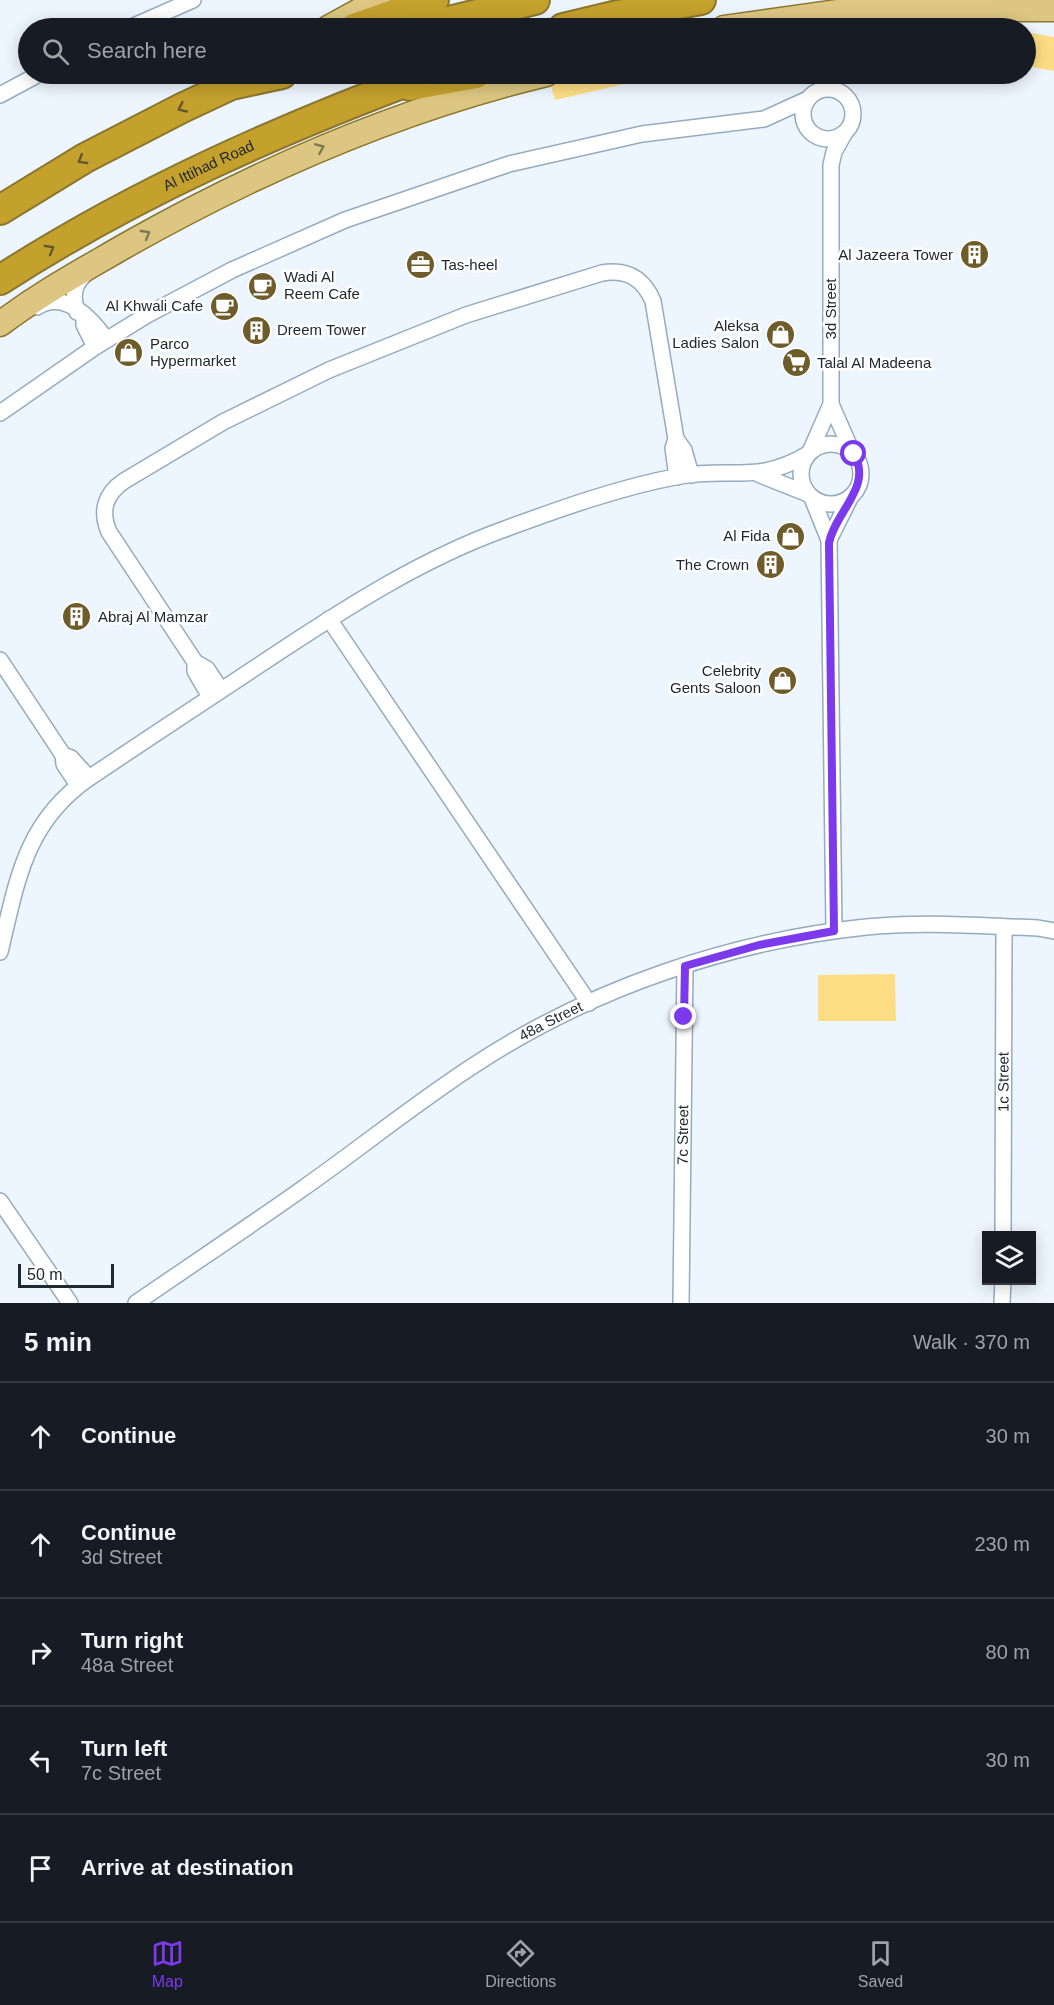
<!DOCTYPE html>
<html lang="en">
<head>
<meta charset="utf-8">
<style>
	body { margin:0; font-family:Arial,sans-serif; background:#242831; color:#f1f3f6 }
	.controls { position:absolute; right:18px; bottom:18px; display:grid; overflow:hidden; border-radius:0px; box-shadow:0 3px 15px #0003 }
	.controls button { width:54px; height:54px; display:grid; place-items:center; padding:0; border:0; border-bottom:2px solid #363941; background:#171b24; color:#f1f3f6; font:30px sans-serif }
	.scale { position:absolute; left:18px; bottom:15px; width:96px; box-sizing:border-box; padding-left:6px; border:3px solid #202830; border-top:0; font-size:16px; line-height:21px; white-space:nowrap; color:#202830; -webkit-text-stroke:4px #fff; paint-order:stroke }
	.stop { position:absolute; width:18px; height:18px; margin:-14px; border:4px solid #7c3aed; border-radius:50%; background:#fff }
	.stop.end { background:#7c3aed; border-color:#fff; box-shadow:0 2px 6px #0008 }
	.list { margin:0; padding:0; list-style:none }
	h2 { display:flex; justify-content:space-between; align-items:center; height:78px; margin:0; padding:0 24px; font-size:26px }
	h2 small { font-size:20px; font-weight:400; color:#9ea1a6 }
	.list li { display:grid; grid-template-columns:39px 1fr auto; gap:18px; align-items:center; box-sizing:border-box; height:108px; padding:0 24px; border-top:2px solid #363941 }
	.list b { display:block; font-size:22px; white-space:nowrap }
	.list p { margin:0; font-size:20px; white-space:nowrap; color:#9ea1a6 }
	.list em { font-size:20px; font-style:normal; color:#9ea1a6 }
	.icon { flex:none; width:33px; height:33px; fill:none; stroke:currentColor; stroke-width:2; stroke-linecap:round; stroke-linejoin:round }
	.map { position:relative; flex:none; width:1054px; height:1303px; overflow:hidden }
	.search { position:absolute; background:#171b24; box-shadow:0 3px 15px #0003; left:18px; right:18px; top:18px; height:66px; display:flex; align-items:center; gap:15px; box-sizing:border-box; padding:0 21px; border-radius:33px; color:#9ea1a6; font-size:22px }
	.sheet { height:618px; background:#171b24 }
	nav { display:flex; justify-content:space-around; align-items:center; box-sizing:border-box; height:84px; border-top:2px solid #363941; background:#171b24; font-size:16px; color:#9ea1a6 }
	nav a { display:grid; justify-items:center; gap:3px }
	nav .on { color:#7c3aed }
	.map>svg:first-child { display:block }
</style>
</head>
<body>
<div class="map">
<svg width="1054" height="1303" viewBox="0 0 1054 1303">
	<rect width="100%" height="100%" fill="#edf6fe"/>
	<g fill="#fddd83">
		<polygon points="1026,32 1054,37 1054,71 1026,66"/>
		<polygon points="589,74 687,74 633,82 555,100 550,83"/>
		<polygon points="895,974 896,1021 818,1021 818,975"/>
	</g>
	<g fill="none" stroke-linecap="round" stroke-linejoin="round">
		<defs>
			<g id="minor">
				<polyline points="129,28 193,0"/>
				<circle cx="828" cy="114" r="25"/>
				<polyline points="0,95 39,74"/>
				<path d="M37 307C64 289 91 318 106 339"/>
				<path d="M77 312C72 296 73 283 88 272"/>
				<polyline points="84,316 84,325 95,347"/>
				<polyline points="831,404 853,454"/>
				<polyline points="0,413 95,347 147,315 232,270 345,220 509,164 642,134 764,119 808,99"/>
				<polyline points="676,439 684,450 691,475"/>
				<circle cx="831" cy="474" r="30"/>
				<polyline points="810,452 831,404 831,165 834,152 844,134"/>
				<polyline points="758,474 808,494"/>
				<polyline points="812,498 829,540 834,931"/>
				<polyline points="829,540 850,498"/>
				<polyline points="329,619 589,1003"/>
				<polyline points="0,660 63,755 64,764 78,785"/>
				<polyline points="195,662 195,671 210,697"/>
				<path d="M221 690 207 669 195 662 109 532C100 511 105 494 124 481L223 422 329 370 466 315 602 273C627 269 643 278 653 301L676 439 673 448 677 477"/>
				<polyline points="63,755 71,758 89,778"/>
				<path d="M0 952C17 881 25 822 89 778 153 735 218 692 282 650 352 604 423 559 502 530 559 509 620 487 680 476 732 467 758 484 808 454"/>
				<polyline points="0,1201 70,1303"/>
				<path id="s1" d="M1003 1236 1004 927"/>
				<path id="s2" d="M136 1303C191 1265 247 1228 302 1189 362 1147 418 1101 479 1062 593 988 731 941 866 927 923 921 981 926 1038 928L1054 931"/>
				<path id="s3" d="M681 1303 685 966"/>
				<polyline points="1002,1303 1003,1280"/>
			</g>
			<g id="primary">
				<polyline points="328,28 379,0"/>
				<polyline points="724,28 838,12 880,9 1054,9"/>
				<path d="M0 324C41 293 80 272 123 247 257 171 396 110 546 74"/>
			</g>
			<g id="motorway">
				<polyline points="354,28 434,0"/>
				<polyline points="420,28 535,0"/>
				<polyline points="563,28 613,16 701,0"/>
				<polyline points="410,86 476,74"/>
				<polyline points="0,210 85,158 182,108 231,85 282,74"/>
				<path id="s4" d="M0 280C135 193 278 130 428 74"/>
			</g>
		</defs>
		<use href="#minor" stroke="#95abbf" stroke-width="18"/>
		<use href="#primary" stroke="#8b762e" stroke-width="27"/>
		<use href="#motorway" stroke="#8b762e" stroke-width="32"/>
		<use href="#minor" stroke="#fff" stroke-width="15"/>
		<use href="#primary" stroke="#dcc681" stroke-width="24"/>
		<use href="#motorway" stroke="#c4a02d" stroke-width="28"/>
	</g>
	<defs><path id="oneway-chevron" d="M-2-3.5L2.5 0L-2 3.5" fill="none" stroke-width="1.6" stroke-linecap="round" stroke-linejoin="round" transform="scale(1.5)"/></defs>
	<g stroke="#62582f">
		<use href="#oneway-chevron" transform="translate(182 108) rotate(155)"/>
		<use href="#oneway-chevron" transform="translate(82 160) rotate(149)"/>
		<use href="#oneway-chevron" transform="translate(50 249) rotate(-30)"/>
	</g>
	<g stroke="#7e7758">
		<use href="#oneway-chevron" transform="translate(320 148) rotate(-23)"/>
		<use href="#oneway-chevron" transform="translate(146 234) rotate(-30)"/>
	</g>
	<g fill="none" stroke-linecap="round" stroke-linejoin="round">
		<path stroke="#7c3aed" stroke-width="8" d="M684 1017 685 966 759 945 834 931 829 543C835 512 873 487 854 454"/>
	</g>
	<defs>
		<symbol id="building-disc" viewBox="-11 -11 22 22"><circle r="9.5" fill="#6e5d2b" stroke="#fff"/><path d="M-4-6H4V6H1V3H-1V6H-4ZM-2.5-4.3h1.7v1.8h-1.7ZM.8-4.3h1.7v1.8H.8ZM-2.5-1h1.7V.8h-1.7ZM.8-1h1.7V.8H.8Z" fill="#fff"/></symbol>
		<symbol id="office-disc" viewBox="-11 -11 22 22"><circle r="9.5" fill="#6e5d2b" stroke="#fff"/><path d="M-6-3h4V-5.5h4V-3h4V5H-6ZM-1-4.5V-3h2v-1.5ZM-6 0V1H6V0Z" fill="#fff"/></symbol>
		<symbol id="cafe-disc" viewBox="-11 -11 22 22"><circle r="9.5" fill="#6e5d2b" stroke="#fff"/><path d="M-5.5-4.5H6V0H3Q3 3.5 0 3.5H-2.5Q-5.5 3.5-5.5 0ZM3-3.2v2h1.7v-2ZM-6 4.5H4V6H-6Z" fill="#fff"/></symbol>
		<symbol id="shop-disc" viewBox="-11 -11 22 22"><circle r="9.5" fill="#6e5d2b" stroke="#fff"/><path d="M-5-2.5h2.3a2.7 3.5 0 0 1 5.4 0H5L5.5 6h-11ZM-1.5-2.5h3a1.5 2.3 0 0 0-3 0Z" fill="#fff"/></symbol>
		<symbol id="supermarket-disc" viewBox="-11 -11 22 22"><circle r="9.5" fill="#6e5d2b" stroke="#fff"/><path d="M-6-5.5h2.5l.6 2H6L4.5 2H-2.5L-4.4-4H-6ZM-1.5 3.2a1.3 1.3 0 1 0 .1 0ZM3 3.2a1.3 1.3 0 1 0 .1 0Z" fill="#fff"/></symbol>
	</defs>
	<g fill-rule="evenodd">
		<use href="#building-disc" x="958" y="238" width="33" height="33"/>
		<use href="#office-disc" x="404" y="248" width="33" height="33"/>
		<use href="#cafe-disc" x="246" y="270" width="33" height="33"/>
		<use href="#cafe-disc" x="208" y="290" width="33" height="33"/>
		<use href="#building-disc" x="240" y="314" width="33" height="33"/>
		<use href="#shop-disc" x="764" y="318" width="33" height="33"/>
		<use href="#shop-disc" x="112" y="336" width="33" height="33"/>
		<use href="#supermarket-disc" x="780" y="346" width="33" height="33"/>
		<use href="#shop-disc" x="774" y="520" width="33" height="33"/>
		<use href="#building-disc" x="754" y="548" width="33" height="33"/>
		<use href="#building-disc" x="60" y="600" width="33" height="33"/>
		<use href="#shop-disc" x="766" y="664" width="33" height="33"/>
	</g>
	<g text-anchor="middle" stroke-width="5" stroke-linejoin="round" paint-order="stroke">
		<g font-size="15" fill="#202830" stroke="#fff">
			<text dy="5" stroke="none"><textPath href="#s4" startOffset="238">Al Ittihad Road</textPath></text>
			<text transform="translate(831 309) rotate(-90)" y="5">3d Street</text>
			<text dy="5" stroke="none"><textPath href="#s2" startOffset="502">48a Street</textPath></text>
			<text dy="5" stroke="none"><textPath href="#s1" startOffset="154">1c Street</textPath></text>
			<text dy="5" stroke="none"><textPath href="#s3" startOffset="168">7c Street</textPath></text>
		</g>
		<g font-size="15" fill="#202830" stroke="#fff" text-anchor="end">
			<text x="953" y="260">Al Jazeera Tower</text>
			<text x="441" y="270" text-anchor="start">Tas-heel</text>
			<text x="284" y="282" text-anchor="start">Wadi Al<tspan x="284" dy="17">Reem Cafe</tspan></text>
			<text x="203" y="311">Al Khwali Cafe</text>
			<text x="759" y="331">Aleksa<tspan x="759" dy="17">Ladies Salon</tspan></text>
			<text x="277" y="335" text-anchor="start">Dreem Tower</text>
			<text x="150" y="349" text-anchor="start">Parco<tspan x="150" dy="17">Hypermarket</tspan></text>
			<text x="817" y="368" text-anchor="start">Talal Al Madeena</text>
			<text x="770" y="541">Al Fida</text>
			<text x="749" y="570">The Crown</text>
			<text x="98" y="622" text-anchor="start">Abraj Al Mamzar</text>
			<text x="761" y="676">Celebrity<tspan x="761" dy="17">Gents Saloon</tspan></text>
		</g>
	</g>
</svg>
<div class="controls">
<button><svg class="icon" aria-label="layers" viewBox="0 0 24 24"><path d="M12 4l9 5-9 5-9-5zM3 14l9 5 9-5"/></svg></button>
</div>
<div class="scale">50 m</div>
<div class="stop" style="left:854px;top:454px"></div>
<div class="stop end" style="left:684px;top:1017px"></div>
<div class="search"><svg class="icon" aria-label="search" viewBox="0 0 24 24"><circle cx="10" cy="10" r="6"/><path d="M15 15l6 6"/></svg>Search here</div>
</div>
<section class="sheet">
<h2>5 min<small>Walk · 370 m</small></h2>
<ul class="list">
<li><svg class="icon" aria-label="ahead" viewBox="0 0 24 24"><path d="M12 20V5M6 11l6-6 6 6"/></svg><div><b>Continue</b></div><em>30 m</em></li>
<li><svg class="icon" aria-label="ahead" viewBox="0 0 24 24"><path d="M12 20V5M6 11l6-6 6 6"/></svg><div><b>Continue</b><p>3d Street</p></div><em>230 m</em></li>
<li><svg class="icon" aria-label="right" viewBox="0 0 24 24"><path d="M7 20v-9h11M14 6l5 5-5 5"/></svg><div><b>Turn right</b><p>48a Street</p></div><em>80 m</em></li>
<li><svg class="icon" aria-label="left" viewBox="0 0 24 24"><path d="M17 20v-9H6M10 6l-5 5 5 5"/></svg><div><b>Turn left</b><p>7c Street</p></div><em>30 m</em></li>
<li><svg class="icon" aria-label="arrive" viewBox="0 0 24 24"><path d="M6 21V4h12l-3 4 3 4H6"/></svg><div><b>Arrive at destination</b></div></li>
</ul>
</section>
<nav>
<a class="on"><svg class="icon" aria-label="map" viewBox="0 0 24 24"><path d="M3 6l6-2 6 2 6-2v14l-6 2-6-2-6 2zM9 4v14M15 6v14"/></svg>Map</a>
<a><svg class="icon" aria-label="directions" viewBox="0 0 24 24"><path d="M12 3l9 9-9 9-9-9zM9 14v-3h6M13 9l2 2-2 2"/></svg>Directions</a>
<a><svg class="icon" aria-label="saved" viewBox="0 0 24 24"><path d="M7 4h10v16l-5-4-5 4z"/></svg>Saved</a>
</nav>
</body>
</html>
